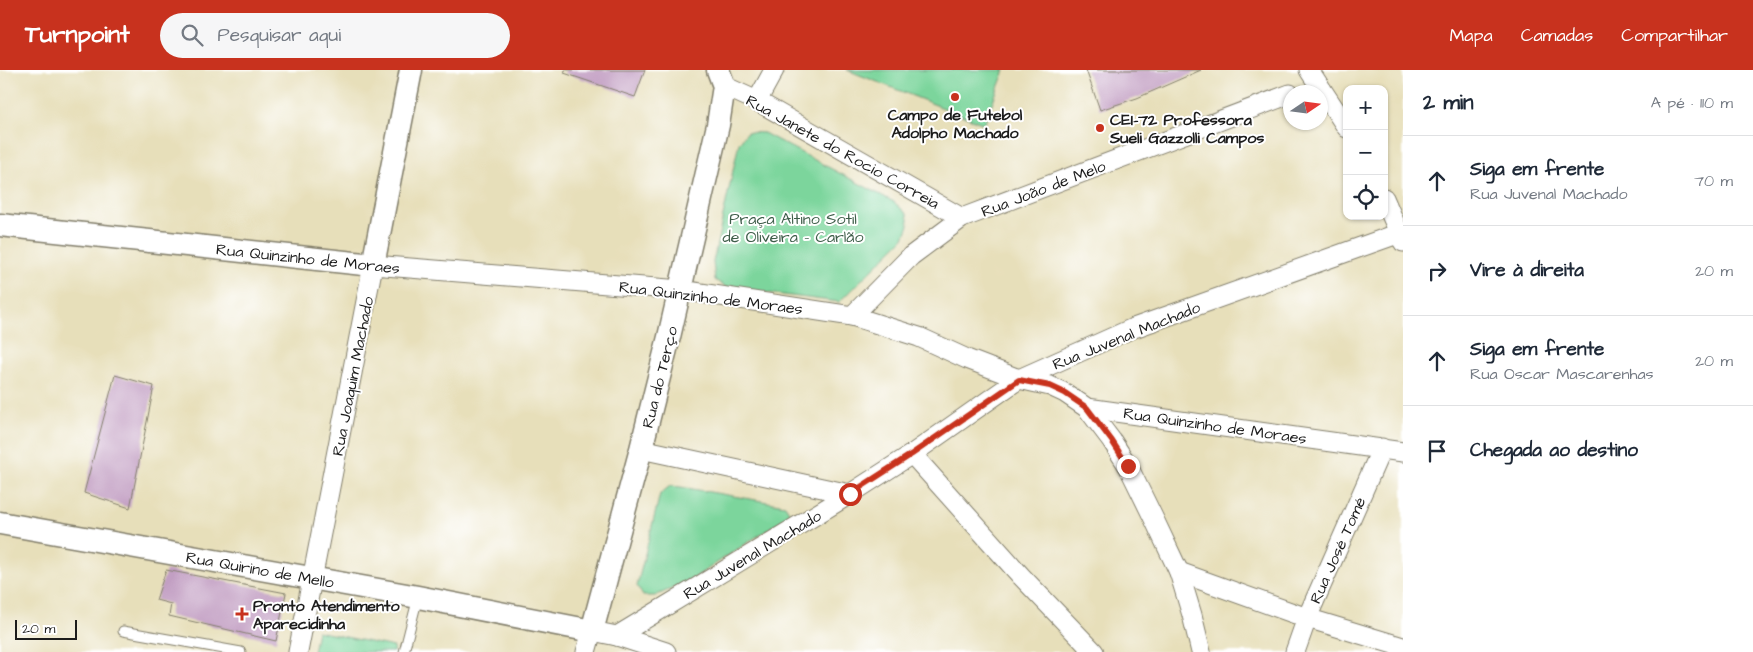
<!DOCTYPE html>
<html lang="pt">
<head>
<meta charset="utf-8">
<style>
	body { margin:0; font-family:"Architects Daughter",sans-serif; background:#f6f6f7; color:#1f2937 }
	.controls { position:absolute; right:15px; top:15px; display:grid; overflow:hidden; border-radius:10px; box-shadow:0 1px 4px #0004 }
	.controls button { width:45px; height:45px; display:grid; place-items:center; padding:0; border:0; border-bottom:1px solid #e0e1e3; background:#fff; color:#1f2937; font:25px sans-serif }
	.compass { position:absolute; left:1283px; top:15px; width:45px; height:45px; border-radius:50%; background:#fff; box-shadow:0 1px 4px #0004; rotate:77deg }
	.scale { position:absolute; left:15px; bottom:12px; width:62px; box-sizing:border-box; padding-left:5px; border:2px solid #1c1c1c; border-top:0; font-size:14px; line-height:18px; white-space:nowrap; color:#1c1c1c; -webkit-text-stroke:4px #fff; paint-order:stroke }
	.stop { position:absolute; width:15px; height:15px; margin:-11px; border:4px solid #c8321e; border-radius:50%; background:#fff }
	.stop.end { background:#c8321e; border-color:#fff; box-shadow:0 1px 5px #0008 }
	.list { margin:0; padding:0; list-style:none }
	h2 { display:flex; justify-content:space-between; align-items:center; height:65px; margin:0; padding:0 20px; font-size:21px }
	h2 small { font-size:16px; font-weight:400; color:#747a83 }
	.list li { display:grid; grid-template-columns:32px 1fr auto; gap:15px; align-items:center; box-sizing:border-box; height:90px; padding:0 20px; border-top:1px solid #e0e1e3 }
	.list b { display:block; font-size:19px; white-space:nowrap }
	.list p { margin:0; font-size:16px; white-space:nowrap; color:#747a83 }
	.list em { font-size:16px; font-style:normal; color:#747a83 }
	.icon { flex:none; width:28px; height:28px; fill:none; stroke:currentColor; stroke-width:2; stroke-linecap:round; stroke-linejoin:round }
	.map { position:relative; flex:none; width:1403px; height:582px; overflow:hidden }
	header { display:flex; align-items:center; gap:30px; box-sizing:border-box; height:70px; padding:0 25px; background:#c8321e; color:#fff }
	header strong { font-size:24px }
	nav { display:flex; gap:28px; margin-inline-start:auto; font-size:18px }
	.search { width:350px; height:45px; background:#f6f6f7; display:flex; align-items:center; gap:12px; box-sizing:border-box; padding:0 18px; border-radius:28px; color:#747a83; font-size:19px }
	main { display:flex }
	aside { flex:1; background:#fff }
	.map>svg:first-child { display:block }
</style>
</head>
<body>
<header>
<strong>Turnpoint</strong>
<div class="search"><svg class="icon" aria-label="search" viewBox="0 0 24 24"><circle cx="10" cy="10" r="6"/><path d="M15 15l6 6"/></svg>Pesquisar aqui</div>
<nav><a>Mapa</a><a>Camadas</a><a>Compartilhar</a></nav>
</header>
<main>
<div class="map">
<svg width="1403" height="582" viewBox="0 0 1403 582">
	<rect width="100%" height="100%" fill="#fff"/>
	<filter id="ink" filterUnits="userSpaceOnUse"><feTurbulence type="fractalNoise" baseFrequency=".02" numOctaves="2"/><feDisplacementMap in="SourceGraphic" scale="10" xChannelSelector="R" yChannelSelector="G"/><feConvolveMatrix kernelMatrix="1 2 1 2 8 2 1 2 1" color-interpolation-filters="sRGB"/></filter>
	<filter id="wash" filterUnits="userSpaceOnUse"><feTurbulence type="fractalNoise" baseFrequency=".0096" numOctaves="4" result="noise"/><feDisplacementMap in="SourceGraphic" scale="20" xChannelSelector="R" yChannelSelector="G"/><feGaussianBlur stdDeviation="1.12" result="paint"/><feColorMatrix in="noise" values="0 0 0 0 0 0 0 0 0 0 0 0 0 0 0 0 0 1.4 0 .05"/><feComposite in="paint" operator="in"/></filter>
	<g filter="url(#wash)">
		<rect width="100%" height="100%" fill="#e7dfba"/>
		<g fill="#7cd59c" stroke="#4c785c">
			<polygon points="847,0 1005,0 984,54"/>
			<polygon points="747,62 764,63 894,132 907,144 909,155 904,168 839,232 727,218 715,210 713,192 739,73"/>
			<polygon points="670,416 681,417 785,435 790,443 785,448 691,510 655,526 643,526 637,516 660,424"/>
			<polygon points="317,561 394,577 393,582 313,582"/>
		</g>
		<g id="blocks">
			<g fill="#c29fc3">
				<polygon points="565,0 645,0 635,27 564,3"/>
				<polygon points="1086,0 1201,0 1137,28 1100,40"/>
				<polygon points="115,305 154,316 130,438 84,423"/>
				<polygon points="166,500 286,523 276,571 169,546 171,534 156,530"/>
			</g>
		</g>
	</g>
	<g filter="url(#ink)">
		<use href="#blocks" fill-opacity="0" stroke="#827e6b" stroke-width="1"/>
		<g fill="none" stroke-linecap="round" stroke-linejoin="round">
			<defs>
				<g id="service">
					<polyline points="123,561 241,582"/>
					<polyline points="404,582 418,527"/>
				</g>
				<g id="minor">
					<polyline points="1309,0 1347,58"/>
					<polyline points="724,16 757,31 962,148"/>
					<polyline points="757,31 774,0"/>
					<polyline points="1384,128 1403,172"/>
					<polyline points="852,246 911,186 962,148 1290,24"/>
					<polyline points="1087,338 1112,371 1128,396 1153,447 1179,502 1192,545 1201,582"/>
					<polyline points="641,379 850,424"/>
					<polyline points="912,384 1021,506 1094,582"/>
					<polyline points="1179,502 1307,548 1403,577"/>
					<polyline points="617,566 850,424 912,384 1019,309 1131,259 1400,163"/>
					<polyline points="298,582 373,195 681,220 852,246 919,267 967,289 1019,309 1050,316 1065,323 1087,338 1403,382"/>
					<polyline points="586,582 592,561 617,566 666,582"/>
					<polyline points="1295,582 1307,548 1382,378"/>
				</g>
				<g id="tertiary">
					<polyline points="0,155 373,195 411,0"/>
					<polyline points="0,453 418,527 592,561 641,379 669,267 718,55 724,16 718,0"/>
				</g>
			</defs>
			<use href="#service" stroke="#827e6b" stroke-width="11"/>
			<use href="#minor" stroke="#827e6b" stroke-width="21"/>
			<use href="#tertiary" stroke="#827e6b" stroke-width="25"/>
			<use href="#service" stroke="#fff" stroke-width="9"/>
			<use href="#minor" stroke="#fff" stroke-width="19"/>
			<use href="#tertiary" stroke="#fff" stroke-width="22"/>
		</g>
	</g>
	<g fill="none" stroke-linecap="round" stroke-linejoin="round" filter="url(#ink)">
		<polyline stroke="#c8321e" stroke-width="6" points="850,424 912,384 1019,310 1050,316 1065,323 1087,338 1112,371 1128,396"/>
	</g>
	<g fill="#c8321e" stroke="#fff" stroke-width="2">
		<circle cx="955" cy="27" r="5"/>
		<circle cx="1100" cy="58" r="5"/>
		<path d="M239.5 536.5h5v5h5v5h-5v5h-5v-5h-5v-5h5z"/>
	</g>
	<g text-anchor="middle" stroke-width="4" stroke-linejoin="round" paint-order="stroke">
		<g font-size="16" font-weight="bold" fill="#1c1c1c" stroke="#fff" text-anchor="start">
			<text x="955" y="50" text-anchor="middle">Campo de Futebol<tspan x="955" dy="18">Adolpho Machado</tspan></text>
			<text x="1110" y="55">CEI-72 Professora<tspan x="1110" dy="18">Sueli Gazzolli Campos</tspan></text>
			<text x="253" y="541">Pronto Atendimento<tspan x="253" dy="18">Aparecidinha</tspan></text>
		</g>
		<g font-size="16" fill="#1c1c1c" stroke="#fff">
			<text transform="translate(843 81) rotate(29)" y="6">Rua Janete do Rocio Correia</text>
			<text transform="translate(1043 118) rotate(-21)" y="6">Rua João de Melo</text>
			<text transform="translate(308 188) rotate(6)" y="6">Rua Quinzinho de Moraes</text>
			<text transform="translate(711 227) rotate(7)" y="6">Rua Quinzinho de Moraes</text>
			<text transform="translate(1126 265) rotate(-22)" y="6">Rua Juvenal Machado</text>
			<text transform="translate(352 306) rotate(-79)" y="6">Rua Joaquim Machado</text>
			<text transform="translate(659 307) rotate(-76)" y="6">Rua do Terço</text>
			<text transform="translate(1215 355) rotate(8)" y="6">Rua Quinzinho de Moraes</text>
			<text transform="translate(1337 480) rotate(-66)" y="6">Rua José Tomé</text>
			<text transform="translate(752 484) rotate(-31)" y="6">Rua Juvenal Machado</text>
			<text transform="translate(260 499) rotate(10)" y="6">Rua Quirino de Mello</text>
		</g>
		<g font-size="16" fill="#3e5d49" stroke="#fff">
			<text x="793" y="154">Praça Altino Sotil<tspan x="793" dy="18">de Oliveira - Carlão</tspan></text>
		</g>
	</g>
</svg>
<div class="controls">
<button>+</button>
<button>−</button>
<button><svg class="icon" aria-label="locate" viewBox="0 0 24 24"><circle cx="12" cy="12" r="6"/><path d="M12 2v4M12 18v4M2 12h4M18 12h4"/></svg></button>
</div>
<svg class="compass" viewBox="-18 -18 36 36"><path d="M0-13l5 13h-10z" fill="#e53935"/><path d="M0 13l5-13h-10z" fill="#747a83"/></svg>
<div class="scale">20 m</div>
<div class="stop" style="left:850px;top:424px"></div>
<div class="stop end" style="left:1128px;top:396px"></div>
</div>
<aside>
<h2>2 min<small>A pé · 110 m</small></h2>
<ul class="list">
<li><svg class="icon" aria-label="ahead" viewBox="0 0 24 24"><path d="M12 20V5M6 11l6-6 6 6"/></svg><div><b>Siga em frente</b><p>Rua Juvenal Machado</p></div><em>70 m</em></li>
<li><svg class="icon" aria-label="right" viewBox="0 0 24 24"><path d="M7 20v-9h11M14 6l5 5-5 5"/></svg><div><b>Vire à direita</b></div><em>20 m</em></li>
<li><svg class="icon" aria-label="ahead" viewBox="0 0 24 24"><path d="M12 20V5M6 11l6-6 6 6"/></svg><div><b>Siga em frente</b><p>Rua Oscar Mascarenhas</p></div><em>20 m</em></li>
<li><svg class="icon" aria-label="arrive" viewBox="0 0 24 24"><path d="M6 21V4h12l-3 4 3 4H6"/></svg><div><b>Chegada ao destino</b></div></li>
</ul>
</aside>
</main>
</body>
</html>
